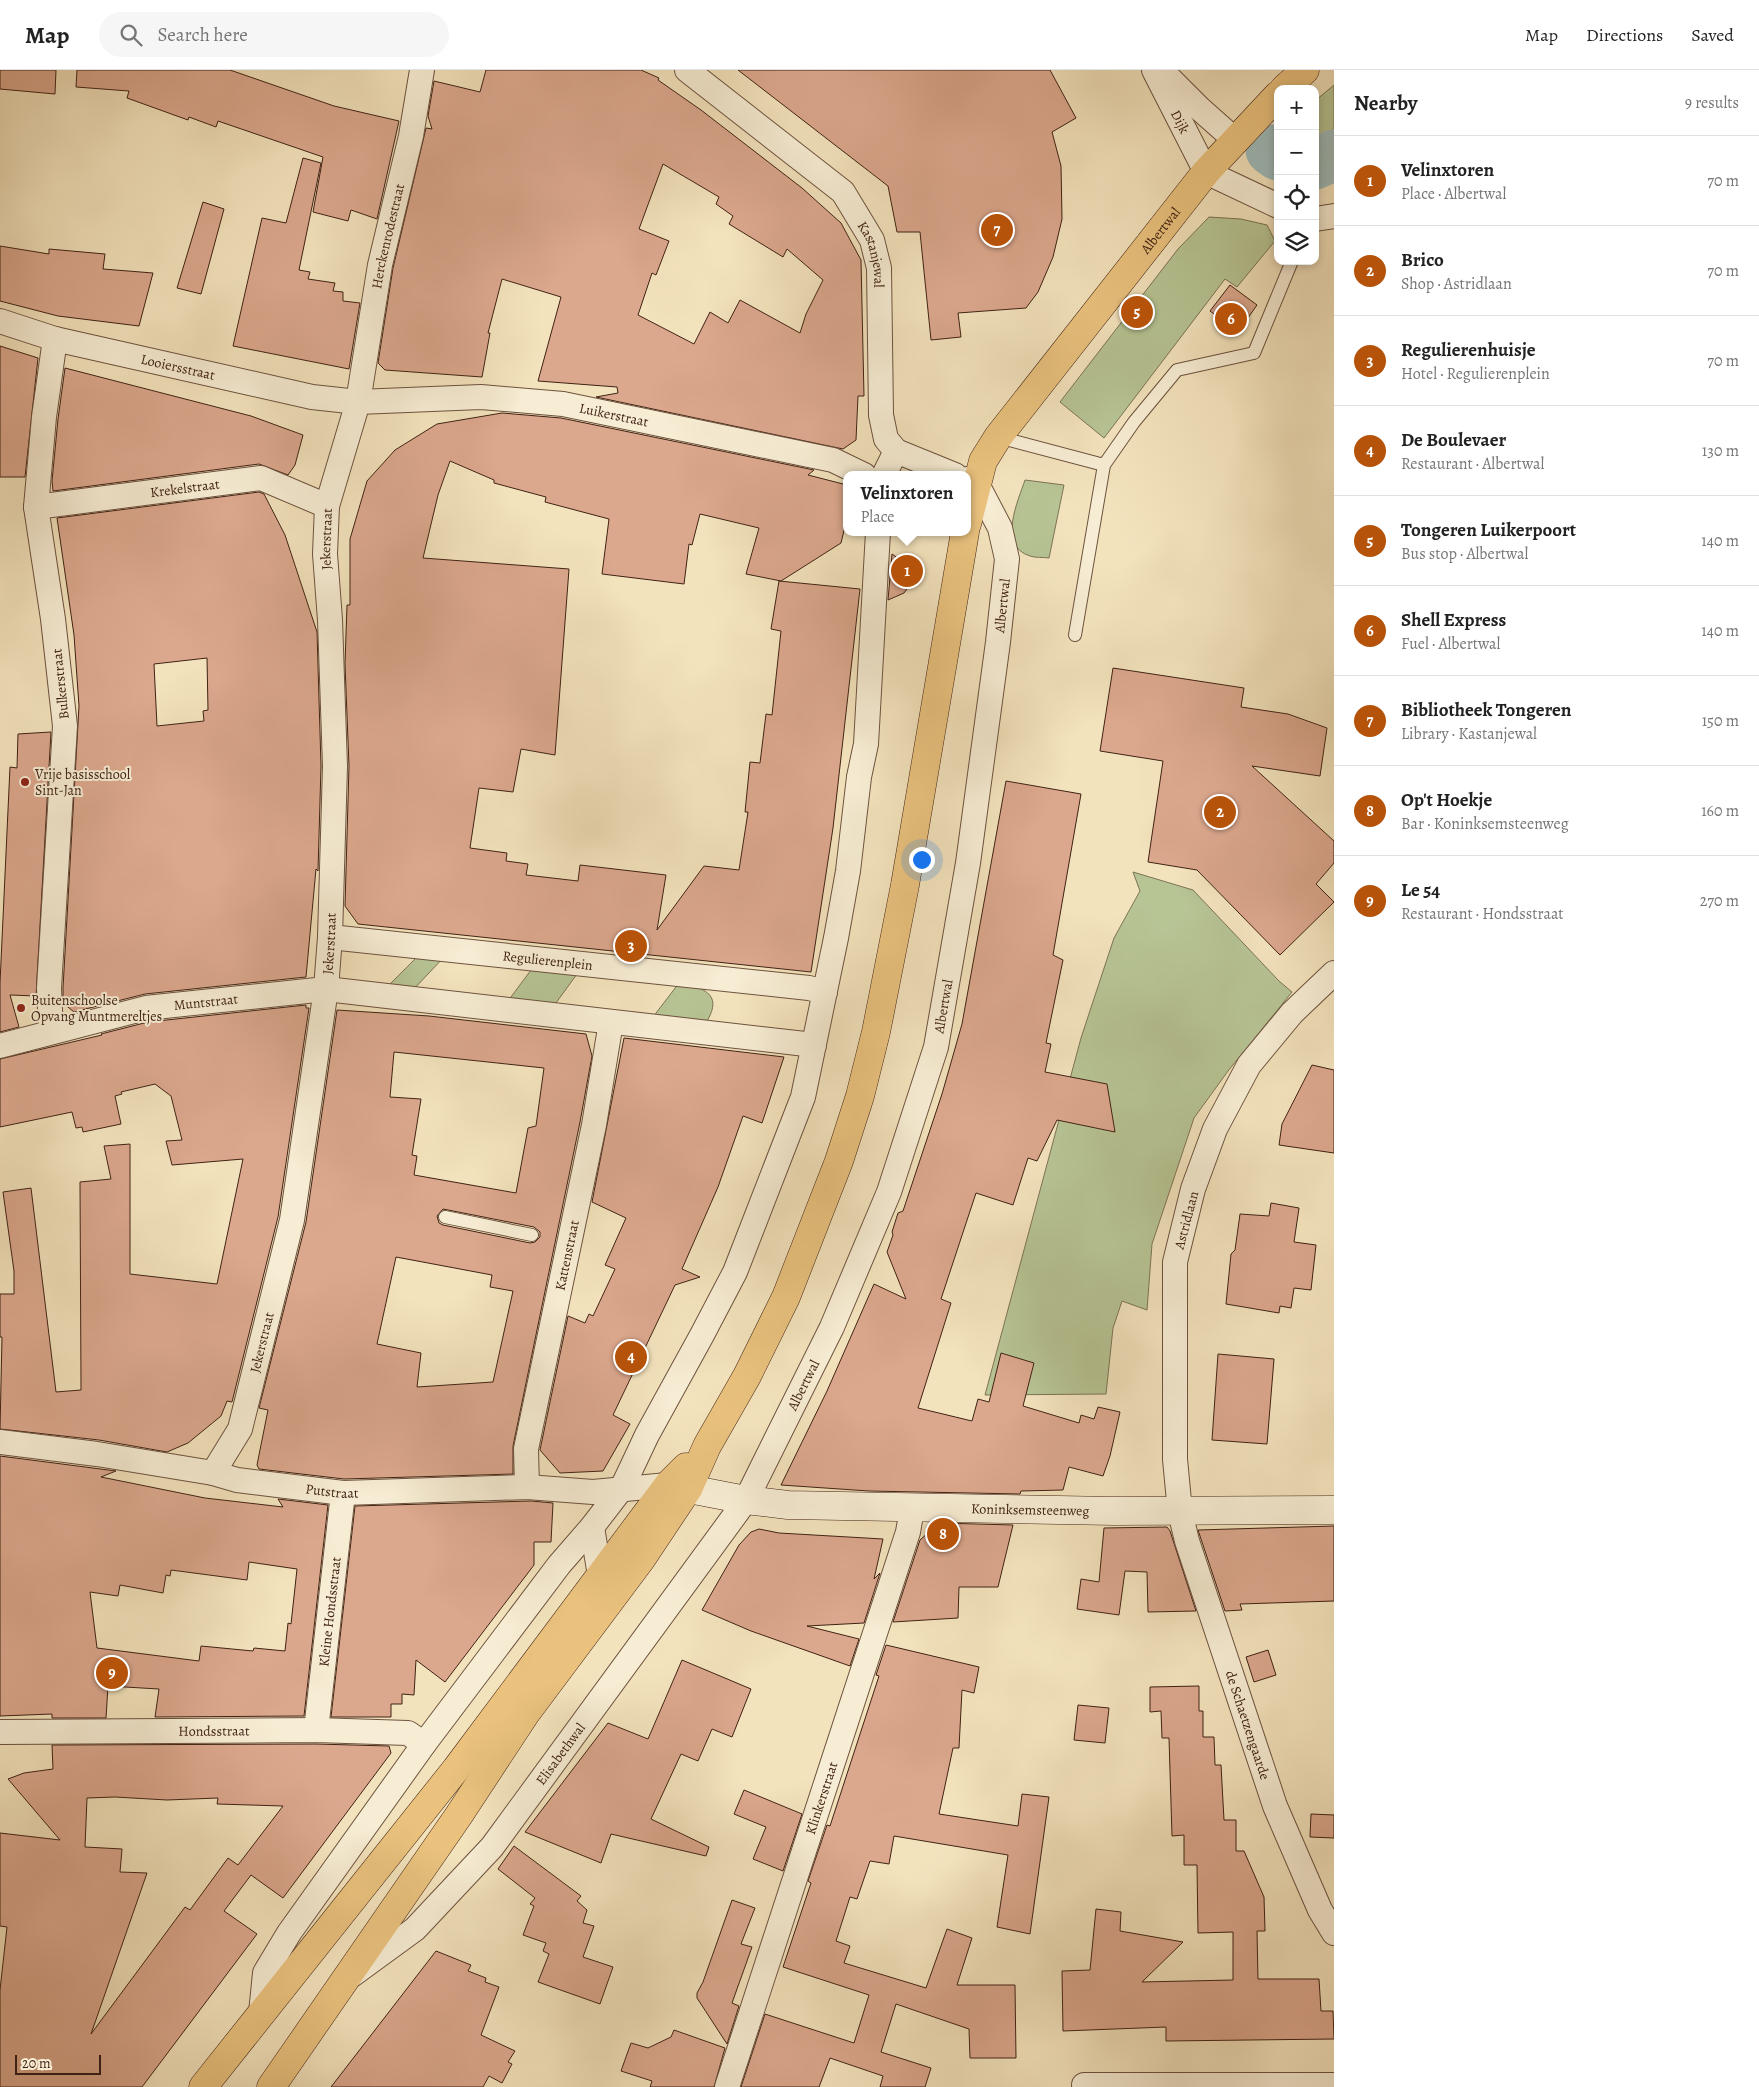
<!DOCTYPE html>
<html lang="en">
<head>
<meta charset="utf-8">
<style>
	body { margin:0; font-family:Alegreya,serif; background:#f6f6f6; color:#222 }
	.controls { position:absolute; right:15px; top:15px; display:grid; overflow:hidden; border-radius:10px; box-shadow:0 2px 8px #0003 }
	.controls button { width:45px; height:45px; display:grid; place-items:center; padding:0; border:0; border-bottom:1px solid #e0e0e0; background:#fff; color:#222; font:25px sans-serif }
	.scale { position:absolute; left:15px; bottom:12px; width:86px; box-sizing:border-box; padding-left:5px; border:2px solid #402214; border-top:0; font-size:14px; line-height:18px; white-space:nowrap; color:#402214; -webkit-text-stroke:4px #f7edd4; paint-order:stroke }
	.you { position:absolute; left:921px; top:789px; width:18px; height:18px; margin:-12px; border:4px solid #fff; border-radius:50%; background:#1a73e8; box-shadow:0 0 0 8px #1a73e833 }
	.badge { display:grid; place-items:center; width:32px; height:32px; border-radius:50%; background:#b45309; color:#fff; font-size:16px; font-weight:700 }
	.pin { position:absolute; translate:-50% -50%; border:2px solid #fff; box-shadow:0 1px 5px #0006 }
	.popup { position:absolute; left:843px; top:401px; width:128px; height:65px; box-sizing:border-box; display:grid; place-content:center; border-radius:10px; background:#fff; filter:drop-shadow(0 1px 4px #0005); font-size:16px; white-space:nowrap; color:#767676 }
	.popup b { font-size:19px; color:#222 }
	.popup::after { content:''; position:absolute; left:50%; top:100%; margin-left:-10px; border:10px solid transparent; border-top-color:#fff }
	.list { margin:0; padding:0; list-style:none }
	h2 { display:flex; justify-content:space-between; align-items:center; height:65px; margin:0; padding:0 20px; font-size:21px }
	h2 small { font-size:16px; font-weight:400; color:#767676 }
	.list li { display:grid; grid-template-columns:32px 1fr auto; gap:15px; align-items:center; box-sizing:border-box; height:90px; padding:0 20px; border-top:1px solid #e0e0e0 }
	.list b { display:block; font-size:19px; white-space:nowrap }
	.list p { margin:0; font-size:16px; white-space:nowrap; color:#767676 }
	.list em { font-size:16px; font-style:normal; color:#767676 }
	.icon { flex:none; width:28px; height:28px; fill:none; stroke:currentColor; stroke-width:2; stroke-linecap:round; stroke-linejoin:round }
	.map { position:relative; flex:none; width:1334px; height:2017px; overflow:hidden }
	header { display:flex; align-items:center; gap:30px; box-sizing:border-box; height:70px; padding:0 25px; background:#fff; border-bottom:1px solid #e0e0e0 }
	header strong { font-size:24px }
	nav { display:flex; gap:28px; margin-inline-start:auto; font-size:18px }
	.search { width:350px; height:45px; background:#f6f6f6; display:flex; align-items:center; gap:12px; box-sizing:border-box; padding:0 18px; border-radius:28px; color:#767676; font-size:19px }
	main { display:flex }
	aside { flex:1; background:#fff }
	.map>svg:first-child { display:block }
</style>
</head>
<body>
<header>
<strong>Map</strong>
<div class="search"><svg class="icon" aria-label="search" viewBox="0 0 24 24"><circle cx="10" cy="10" r="6"/><path d="M15 15l6 6"/></svg>Search here</div>
<nav><a>Map</a><a>Directions</a><a>Saved</a></nav>
</header>
<main>
<div class="map">
<svg width="1334" height="2017" viewBox="0 0 1334 2017">
	<rect width="100%" height="100%" fill="#f3e3bd"/>
	<filter id="stains"><feTurbulence type="fractalNoise" baseFrequency=".004" numOctaves="4"/><feColorMatrix values="0 0 0 0 .2 0 0 0 0 .09 0 0 0 0 .02 0 0 0 .5 -.17"/></filter>
	<radialGradient id="worn" r=".72"><stop offset=".6" stop-color="#630" stop-opacity="0"/><stop offset="1" stop-color="#630" stop-opacity=".3"/></radialGradient>
	<g fill="#b7c494" stroke="#7c7354">
		<polygon points="1334,15 1334,73 1315,83 1315,31"/>
		<polygon points="1209,147 1241,149 1267,155 1275,171 1237,217 1225,209 1104,368 1060,332 1178,179"/>
		<path d="M1025 410 1064 415 1049 488C1044 487 1035 488 1030 486 997 476 1018 431 1025 410Z"/>
		<polygon points="1133,802 1193,820 1279,911 1292,922 1228,1001 1194,1048 1152,1174 1147,1240 1122,1231 1113,1258 1106,1324 985,1325 1081,968 1114,868 1140,821"/>
		<polygon points="421,883 445,886 411,922 386,918"/>
		<polygon points="534,896 580,900 553,937 508,931"/>
		<path d="M679 913C701 917 724 923 707 951L653 947Z"/>
	</g>
	<g fill="none" stroke-linecap="round" stroke-linejoin="round">
		<g stroke="#9fbcbb" stroke-width="51">
			<polyline points="1271,80 1278,85"/>
			<polyline points="1315,94 1334,85"/>
		</g>
	</g>
	<g fill="#dba78d" stroke="#402214" fill-rule="evenodd">
		<polygon points="0,0 56,0 55,24 0,19"/>
		<polygon points="77,0 230,0 334,36 399,51 377,149 351,140 348,151 313,142 323,87 218,51 216,57 189,47 188,50 127,28 129,21 76,17"/>
		<path d="M486 0H641L659 8 658 10 701 40 802 118 841 153 861 190 864 326H858L856 370 843 379 596 327 618 323 617 317 538 311 561 227 502 209 488 263H490L482 307 385 300 378 293 393 198 426 58 432 59 428 46 434 11 480 22ZM663 94 719 127 716 134 733 146 729 154 783 187 787 179 823 210 806 244 800 263 740 230 728 253 710 242 694 274 638 245 652 203 656 205 669 171 639 159Z"/>
		<polygon points="738,0 1050,0 1076,48 1052,62 1061,96 1062,149 1053,187 1038,222 1026,238 958,243 961,267 931,270 920,162 897,162 888,116"/>
		<polygon points="303,88 321,93 299,200 310,202 308,209 335,213 333,221 343,222 343,231 360,233 349,299 233,276 262,148 286,153"/>
		<polygon points="203,132 224,139 201,224 177,218"/>
		<polygon points="0,176 49,184 49,179 105,184 103,199 153,203 139,256 58,246 0,231"/>
		<polygon points="1230,215 1257,235 1238,262 1210,241"/>
		<polygon points="0,276 38,288 25,407 0,407"/>
		<polygon points="65,298 251,346 303,365 295,395 288,405 259,394 53,421 52,411 58,349"/>
		<polygon points="502,343 561,348 814,400 808,405 847,415 847,448 841,473 781,511 746,504 759,458 700,444 692,475 689,474 684,514 602,504 609,449 545,432 546,427 494,413 494,410 450,391 438,425 423,488 569,499 555,685 521,679 513,722 479,718 470,778 507,783 506,791 528,794 526,805 578,811 580,795 666,805 657,860 704,796 739,800 748,742 745,742 750,692 760,693 766,644 772,645 781,561 771,559 779,511 860,519 833,758 811,902 358,854 345,836 349,696 345,594 347,535 350,535 350,469 367,411 395,380 437,354"/>
		<path d="M259 422 264 424 285 465 317 562 321 696 318 801 316 799 306 907 145 924 74 942 63 933V918L79 636 74 565 57 448ZM207 588 208 640 203 641 204 651 157 656 154 594Z"/>
		<polygon points="892,484 909,496 913,510 904,523 888,530"/>
		<polygon points="1113,598 1244,618 1241,637 1288,644 1327,658 1320,706 1252,696 1334,771 1334,793 1316,814 1334,832 1280,885 1197,800 1148,792 1163,691 1100,681"/>
		<polygon points="51,662 36,926 10,925 19,957 0,962 0,913 10,697 17,698 18,664"/>
		<polygon points="1006,711 1081,724 1053,885 1063,890 1046,973 1051,974 1045,1002 1107,1014 1115,1062 1057,1050 1037,1091 1028,1088 1013,1135 976,1123 941,1229 951,1233 918,1338 972,1351 978,1329 989,1332 1001,1283 1034,1293 1023,1336 1079,1353 1081,1345 1094,1349 1098,1337 1120,1342 1110,1386 1103,1406 1069,1397 1063,1420 1021,1421 1020,1424 869,1421 781,1415 827,1321 874,1214 906,1229 887,1182 893,1165 892,1162 898,1143 903,1141 942,1024 962,954"/>
		<polygon points="306,935 306,938 309,938 278,1147 232,1332 227,1331 221,1346 188,1373 167,1382 99,1370 0,1359 2,1267 0,1267 0,1224 14,1224 14,1201 3,1122 31,1118 56,1322 81,1320 80,1112 111,1109 104,1076 130,1074 130,1204 217,1214 243,1089 172,1095 166,1071 182,1070 171,1026 155,1014 121,1022 122,1024 115,1026 121,1054 83,1062 82,1057 76,1058 72,1042 0,1057 0,989 102,965 101,964 148,952"/>
		<path d="M337 940 429 946 586 964 592 986 580 1052 513 1376V1404L344 1409 259 1399 257 1395 268 1340 259 1338 306 1152ZM394 982 544 998 536 1056 528 1058 516 1123 414 1105 417 1086 412 1085 421 1029 390 1027ZM443 1139 534 1157 540 1162V1167L535 1172 530 1173 443 1155 439 1153 437 1146ZM396 1187 492 1205 490 1217 513 1221 493 1312 417 1317 421 1283 377 1274Z"/>
		<polygon points="624,968 784,987 762,1053 743,1046 718,1117 682,1199 700,1207 675,1215 613,1345 630,1354 603,1401 560,1403 540,1380 568,1246 585,1253 589,1244 593,1246 615,1199 605,1195 626,1148 592,1132"/>
		<polygon points="1312,995 1334,1000 1334,1083 1279,1075 1282,1054"/>
		<polygon points="1271,1133 1299,1138 1294,1172 1316,1175 1311,1220 1294,1218 1291,1238 1280,1236 1279,1243 1226,1234 1231,1184 1235,1180 1240,1144 1269,1146"/>
		<polygon points="1218,1284 1274,1289 1267,1374 1212,1370"/>
		<path d="M0 1386 116 1401 101 1407 205 1428 283 1437 278 1429 328 1435 304 1646 155 1647 159 1619 108 1616 106 1648H52V1644L0 1646ZM249 1492 297 1499 291 1554 288 1553 285 1581 254 1578 253 1581 201 1576 199 1591 97 1578 90 1522 118 1526 120 1515 163 1523 166 1505 170 1506 171 1500 247 1510Z"/>
		<polygon points="531,1431 553,1433 551,1472 534,1472 534,1495 445,1612 416,1590 414,1625 402,1624 402,1634 391,1634 391,1647 331,1647 355,1436"/>
		<polygon points="939,1453 1013,1455 998,1517 959,1517 958,1548 893,1552 920,1470"/>
		<polygon points="1334,1456 1334,1531 1240,1534 1242,1540 1225,1541 1198,1460"/>
		<polygon points="1167,1457 1170,1461 1196,1541 1148,1542 1147,1502 1125,1501 1119,1545 1077,1539 1081,1509 1099,1512 1104,1458"/>
		<polygon points="759,1459 779,1463 883,1469 874,1509 880,1503 864,1553 807,1556 859,1569 850,1596 751,1561 702,1540 739,1475 751,1462"/>
		<polygon points="886,1575 979,1597 974,1623 962,1620 959,1678 953,1678 939,1744 1018,1756 1022,1724 1049,1727 1030,1864 997,1857 1008,1785 894,1766 889,1794 870,1791 857,1829 850,1827 836,1871 850,1876 844,1893 926,1918 947,1859 972,1868 957,1915 1015,1915 1016,1988 970,1988 969,1959 896,1934 881,1982 931,1998 925,2017 880,2017 883,2006 830,1988 819,2017 741,2017 765,1944 854,1973 869,1925 783,1897 811,1813 808,1811 827,1755 830,1756 879,1606 876,1605"/>
		<polygon points="1268,1580 1276,1605 1254,1612 1246,1587"/>
		<polygon points="682,1590 751,1619 732,1667 712,1659 698,1691 681,1684 651,1749 709,1777 706,1786 611,1764 601,1793 525,1762 608,1653 648,1669"/>
		<polygon points="1199,1616 1199,1641 1203,1641 1203,1667 1214,1667 1215,1695 1221,1695 1224,1750 1236,1750 1236,1781 1244,1781 1264,1827 1265,1861 1257,1861 1258,1909 1319,1909 1321,1941 1333,1941 1334,1969 1166,1971 1166,1957 1063,1961 1062,1901 1090,1900 1096,1839 1121,1842 1120,1861 1183,1872 1142,1912 1233,1910 1233,1862 1198,1863 1197,1795 1184,1795 1184,1765 1172,1766 1169,1668 1162,1668 1161,1641 1150,1642 1150,1617"/>
		<polygon points="1078,1635 1109,1638 1105,1673 1074,1670"/>
		<path d="M316 1674 389 1676 391 1683 283 1828 251 1805 224 1841 257 1864 142 2017H0V1920L7 1857 0 1856V1763L60 1770 8 1709 24 1703 53 1699 52 1675ZM115 1727 167 1730 218 1728 217 1734 283 1736 238 1795 228 1788 190 1840 185 1837 91 1964 147 1803 120 1802 122 1779 85 1777 87 1728Z"/>
		<polygon points="744,1720 802,1744 783,1801 753,1789 766,1757 734,1744"/>
		<polygon points="1311,1744 1334,1745 1334,1768 1310,1767"/>
		<polygon points="514,1776 581,1826 577,1831 587,1840 583,1853 594,1856 583,1887 613,1897 600,1934 538,1912 549,1884 543,1881 546,1873 523,1865 534,1836 530,1834 535,1828 498,1799"/>
		<polygon points="732,1830 755,1838 741,1874 752,1877 732,1933 739,1936 727,1974 697,1928 697,1923 703,1912"/>
		<polygon points="436,1881 471,1895 468,1901 486,1908 485,1912 499,1917 481,1965 515,1981 508,1992 512,1994 502,2013 489,2006 483,2017 331,2017"/>
		<polygon points="674,1960 725,1978 714,2017 650,2017 652,2011 621,2001 631,1973 648,1978 671,1967"/>
	</g>
	<g fill="none" stroke-linecap="round" stroke-linejoin="round">
		<defs>
			<g id="lane">
				<polyline points="998,367 1104,395"/>
				<polyline points="1075,565 1104,395 1134,352 1177,300 1254,283 1292,191"/>
				<polyline points="445,1147 532,1165"/>
			</g>
			<g id="street">
				<path id="s1" d="M687 0 843 122 872 170 879 198 881 345 886 369 896 381 955 405"/>
				<path id="s2" d="M1154 0 1206 102 1278 136"/>
				<polyline points="1162,1 1200,39 1235,70"/>
				<polyline points="1315,149 1334,146"/>
				<path id="s3" d="M0 251 55 269 312 327 358 332 481 327 563 334 833 390 864 405"/>
				<polyline points="884,405 896,381"/>
				<path id="s4" d="M36 437 261 408 327 436"/>
				<path id="s5" d="M330 867 809 918 825 922"/>
				<path id="s6" d="M1334 903 1292 943 1249 995 1215 1059 1193 1119 1175 1192V1389L1180 1442 1187 1471 1275 1736 1320 1840 1334 1863"/>
				<polyline points="51,961 49,918 65,656 53,549 36,437 44,347 55,269"/>
				<path id="s7" d="M0 976 146 938 326 919 814 975"/>
				<path id="s8" d="M0 1372 97 1384 213 1403 237 1410 343 1423 527 1417 593 1422 668 1415"/>
				<path id="s9" d="M213 1403 240 1359 292 1150 326 919 330 867 335 696 330 550 325 484 327 436 358 332 380 195 411 66 422 0"/>
				<path id="s10" d="M527 1417 526 1379 594 1055 611 952"/>
				<polyline points="592,1457 600,1506"/>
				<path id="s11" d="M316 1660 343 1423"/>
				<path id="s12" d="M0 1662 316 1660 408 1663 424 1674"/>
				<path id="s13" d="M352 1905 415 1859 492 1777 746 1430 832 1257 889 1122 936 977 968 793 998 572 1007 489 1000 458 977 414 967 409"/>
				<polyline points="261,1943 265,1903 289,1863 424,1674 559,1495 592,1457 622,1418 647,1365 702,1265 735,1202 803,1027 836,868 848,801 859,707 866,674 878,462"/>
				<polyline points="1084,2015 1334,2015"/>
				<path id="s14" d="M727 2017 908 1462 912 1439"/>
			</g>
			<g id="secondary">
				<path id="s15" d="M668 1415 746 1430 788 1435 1114 1441 1334 1440"/>
			</g>
			<g id="primary">
				<polyline points="1284,19 1305,0"/>
				<path id="s16" d="M967 454 983 391 998 367 1206 102 1278 25"/>
				<polyline points="203,2017 456,1699 668,1415 686,1397"/>
				<polyline points="271,2017 459,1745 526,1643 642,1488 688,1419 707,1376 747,1306 786,1227 839,1091 860,1026 876,962 905,815 965,462"/>
			</g>
		</defs>
		<use href="#lane" stroke="#6d523e" stroke-width="14"/>
		<use href="#street" stroke="#6d523e" stroke-width="26"/>
		<use href="#secondary" stroke="#402214" stroke-width="29"/>
		<use href="#primary" stroke="#402214" stroke-width="29"/>
		<use href="#lane" stroke="#f7edd4" stroke-width="12"/>
		<use href="#street" stroke="#f7edd4" stroke-width="24"/>
		<use href="#secondary" stroke="#f7edd4" stroke-width="28"/>
		<use href="#primary" stroke="#eac27e" stroke-width="28"/>
	</g>
	<g fill="#8f2418" stroke="#f7edd4" stroke-width="2">
		<circle cx="25" cy="712" r="5"/>
		<circle cx="21" cy="938" r="5"/>
	</g>
	<g text-anchor="middle" stroke-width="4" stroke-linejoin="round" paint-order="stroke">
		<g font-size="14" fill="#402214" stroke="#f7edd4">
			<text dy="5" stroke="none"><textPath href="#s2" startOffset="58">Dijk</textPath></text>
			<text dy="5" stroke="none"><textPath href="#s16" startOffset="356">Albertwal</textPath></text>
			<text dy="5" stroke="none"><textPath href="#s9" startOffset="1261">Herckenrodestraat</textPath></text>
			<text dy="5" stroke="none"><textPath href="#s1" startOffset="268">Kastanjewal</textPath></text>
			<text dy="5" stroke="none"><textPath href="#s3" startOffset="184">Looiersstraat</textPath></text>
			<text dy="5" stroke="none"><textPath href="#s3" startOffset="625">Luikerstraat</textPath></text>
			<text dy="5" stroke="none"><textPath href="#s4" startOffset="150">Krekelstraat</textPath></text>
			<text dy="5" stroke="none"><textPath href="#s9" startOffset="951">Jekerstraat</textPath></text>
			<text dy="5" stroke="none"><textPath href="#s13" startOffset="1559">Albertwal</textPath></text>
			<text transform="translate(60 614) rotate(-96)" y="5">Bulkerstraat</text>
			<text dy="5" stroke="none"><textPath href="#s9" startOffset="546">Jekerstraat</textPath></text>
			<text dy="5" stroke="none"><textPath href="#s5" startOffset="219">Regulierenplein</textPath></text>
			<text dy="5" stroke="none"><textPath href="#s7" startOffset="211">Muntstraat</textPath></text>
			<text dy="5" stroke="none"><textPath href="#s13" startOffset="1154">Albertwal</textPath></text>
			<text transform="translate(1186 1150) rotate(-75)" y="5">Astridlaan</text>
			<text dy="5" stroke="none"><textPath href="#s10" startOffset="236">Kattenstraat</textPath></text>
			<text dy="5" stroke="none"><textPath href="#s9" startOffset="141">Jekerstraat</textPath></text>
			<text dy="5" stroke="none"><textPath href="#s13" startOffset="749">Albertwal</textPath></text>
			<text dy="5" stroke="none"><textPath href="#s8" startOffset="336">Putstraat</textPath></text>
			<text dy="5" stroke="none"><textPath href="#s15" startOffset="364">Koninksemsteenweg</textPath></text>
			<text dy="5" stroke="none"><textPath href="#s11" startOffset="119">Kleine Hondsstraat</textPath></text>
			<text dy="5" stroke="none"><textPath href="#s6" startOffset="811">de Schaetzengaarde</textPath></text>
			<text dy="5" stroke="none"><textPath href="#s12" startOffset="214">Hondsstraat</textPath></text>
			<text dy="5" stroke="none"><textPath href="#s13" startOffset="306">Elisabethwal</textPath></text>
			<text dy="5" stroke="none"><textPath href="#s14" startOffset="304">Klinkerstraat</textPath></text>
		</g>
		<g font-size="14" fill="#402214" stroke="#f7edd4" text-anchor="start">
			<text x="35" y="709">Vrije basisschool<tspan x="35" dy="16">Sint-Jan</tspan></text>
			<text x="31" y="935">Buitenschoolse<tspan x="31" dy="16">Opvang Muntmereltjes</tspan></text>
		</g>
	</g>
	<rect width="100%" height="100%" filter="url(#stains)"/>
	<rect width="100%" height="100%" fill="url(#worn)"/>
</svg>
<div class="controls">
<button>+</button>
<button>−</button>
<button><svg class="icon" aria-label="locate" viewBox="0 0 24 24"><circle cx="12" cy="12" r="6"/><path d="M12 2v4M12 18v4M2 12h4M18 12h4"/></svg></button>
<button><svg class="icon" aria-label="layers" viewBox="0 0 24 24"><path d="M12 4l9 5-9 5-9-5zM3 14l9 5 9-5"/></svg></button>
</div>
<div class="scale">20 m</div>
<div class="you"></div>
<div class="pin badge" style="left:907px;top:501px">1</div>
<div class="popup"><b>Velinxtoren</b>Place</div>
<div class="pin badge" style="left:1220px;top:742px">2</div>
<div class="pin badge" style="left:631px;top:876px">3</div>
<div class="pin badge" style="left:631px;top:1287px">4</div>
<div class="pin badge" style="left:1137px;top:242px">5</div>
<div class="pin badge" style="left:1231px;top:249px">6</div>
<div class="pin badge" style="left:997px;top:160px">7</div>
<div class="pin badge" style="left:943px;top:1464px">8</div>
<div class="pin badge" style="left:112px;top:1603px">9</div>
</div>
<aside>
<h2>Nearby<small>9 results</small></h2>
<ul class="list">
<li><span class="badge">1</span><div><b>Velinxtoren</b><p>Place · Albertwal</p></div><em>70 m</em></li>
<li><span class="badge">2</span><div><b>Brico</b><p>Shop · Astridlaan</p></div><em>70 m</em></li>
<li><span class="badge">3</span><div><b>Regulierenhuisje</b><p>Hotel · Regulierenplein</p></div><em>70 m</em></li>
<li><span class="badge">4</span><div><b>De Boulevaer</b><p>Restaurant · Albertwal</p></div><em>130 m</em></li>
<li><span class="badge">5</span><div><b>Tongeren Luikerpoort</b><p>Bus stop · Albertwal</p></div><em>140 m</em></li>
<li><span class="badge">6</span><div><b>Shell Express</b><p>Fuel · Albertwal</p></div><em>140 m</em></li>
<li><span class="badge">7</span><div><b>Bibliotheek Tongeren</b><p>Library · Kastanjewal</p></div><em>150 m</em></li>
<li><span class="badge">8</span><div><b>Op't Hoekje</b><p>Bar · Koninksemsteenweg</p></div><em>160 m</em></li>
<li><span class="badge">9</span><div><b>Le 54</b><p>Restaurant · Hondsstraat</p></div><em>270 m</em></li>
</ul>
</aside>
</main>
</body>
</html>
